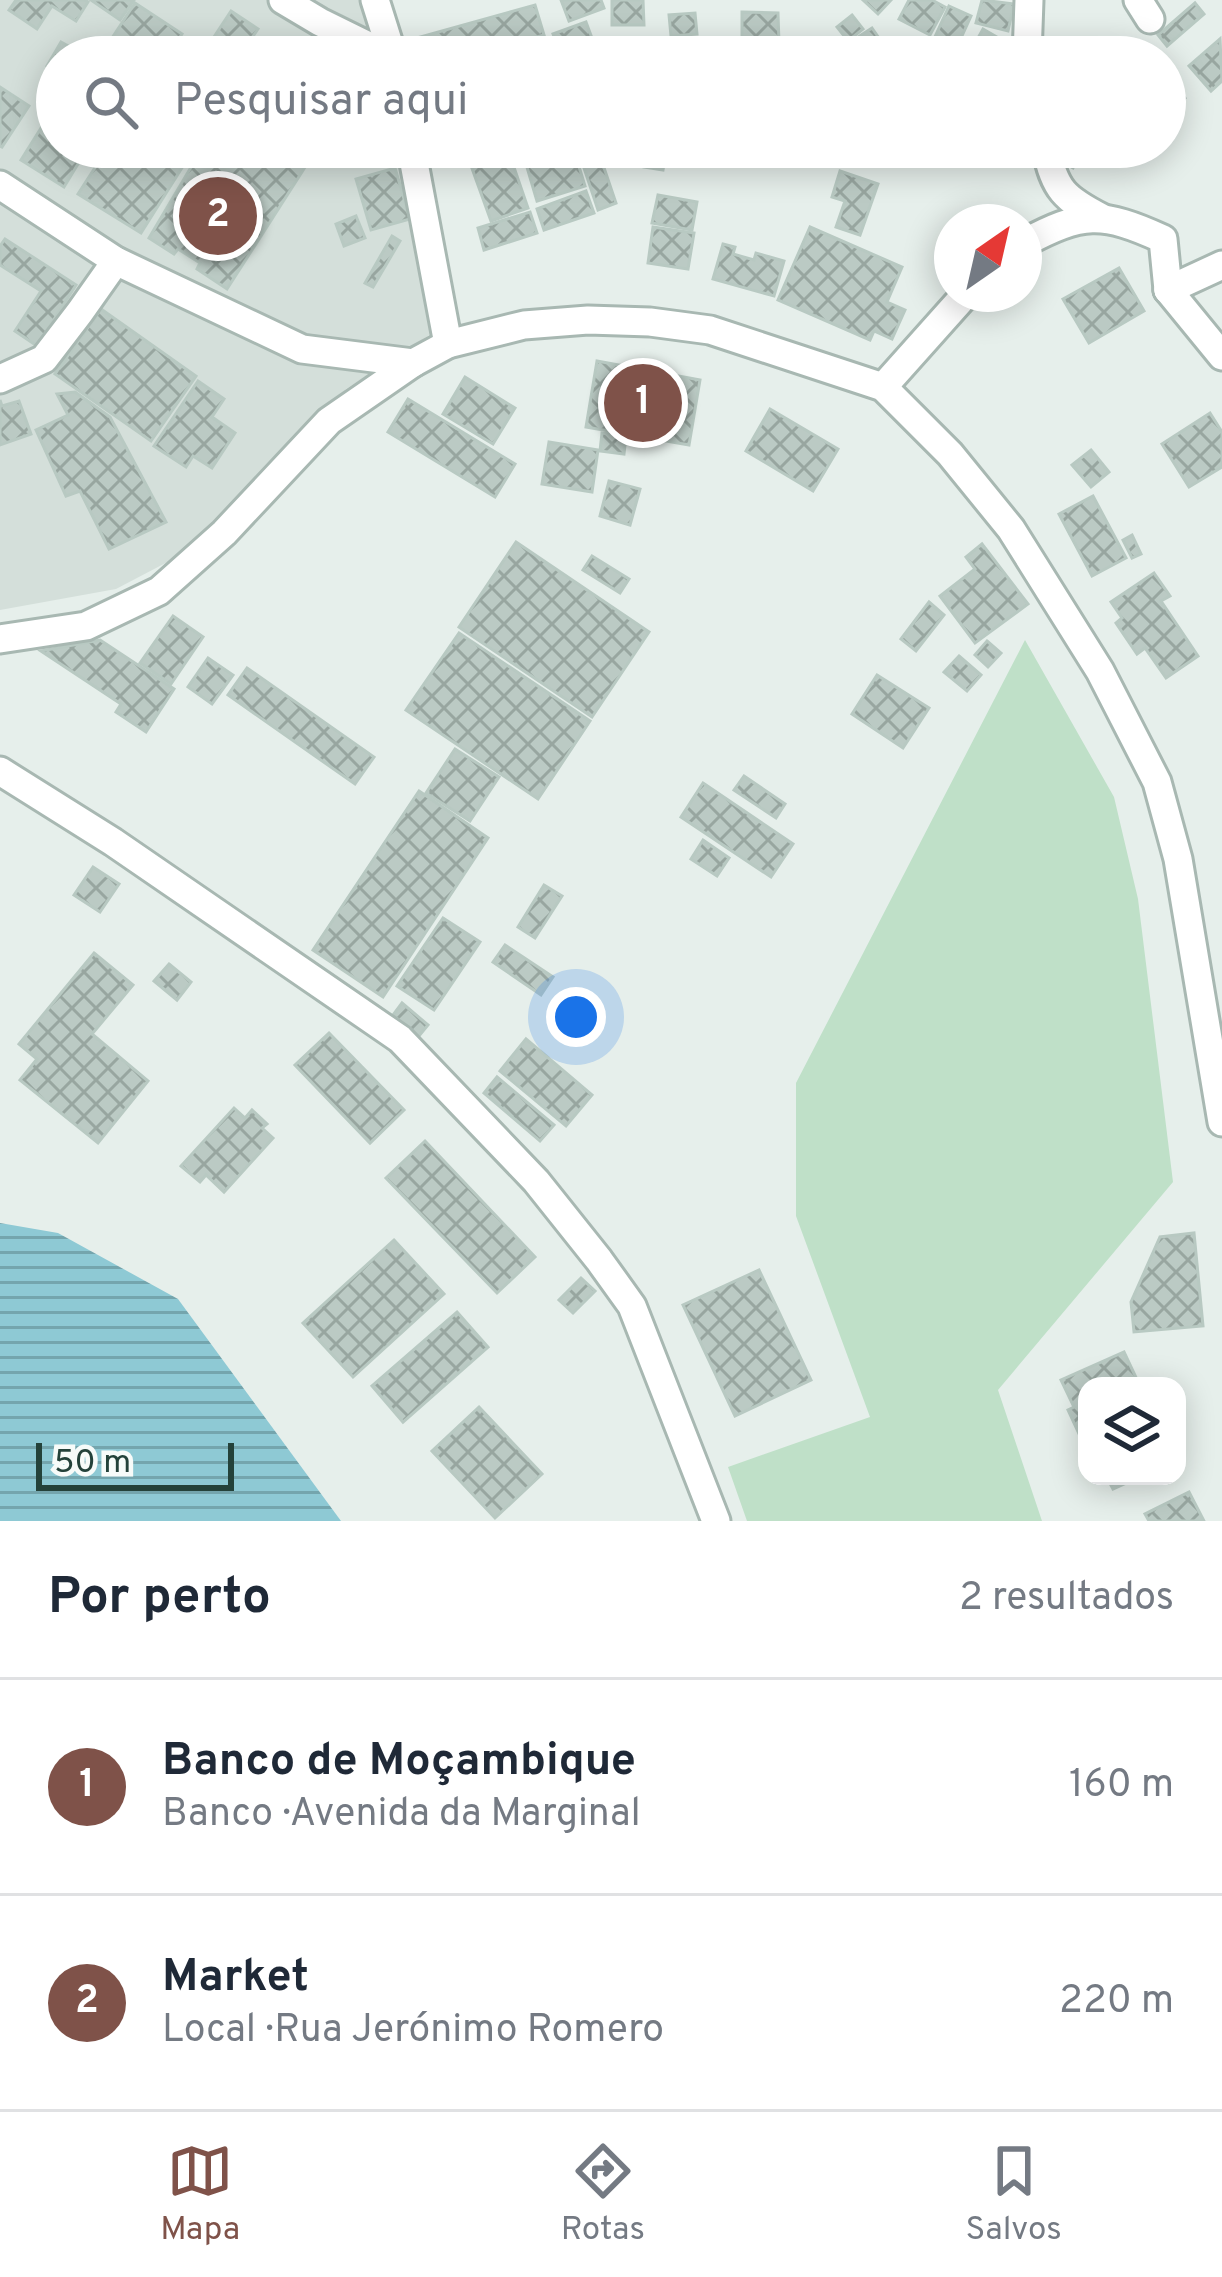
<!DOCTYPE html>
<html lang="pt">
<head>
<meta charset="utf-8">
<style>
	body { margin:0; font-family:Overpass,sans-serif; background:#f6f6f7; color:#1f2937 }
	.controls { position:absolute; right:36px; bottom:36px; display:grid; overflow:hidden; border-radius:24px; box-shadow:0 6px 30px #0003 }
	.controls button { width:108px; height:108px; display:grid; place-items:center; padding:0; border:0; border-bottom:3px solid #e0e1e3; background:#fff; color:#1f2937; font:60px sans-serif }
	.compass { position:absolute; left:934px; top:204px; width:108px; height:108px; border-radius:50%; background:#fff; box-shadow:0 6px 30px #0003; rotate:34deg }
	.scale { position:absolute; left:36px; bottom:30px; width:198px; box-sizing:border-box; padding-left:12px; border:6px solid #24423a; border-top:0; font-size:33px; line-height:42px; white-space:nowrap; color:#24423a; -webkit-text-stroke:9px #f7fbf9; paint-order:stroke }
	.you { position:absolute; left:576px; top:1017px; width:42px; height:42px; margin:-30px; border:9px solid #fff; border-radius:50%; background:#1a73e8; box-shadow:0 0 0 18px #1a73e833 }
	.badge { display:grid; place-items:center; width:78px; height:78px; border-radius:50%; background:#7f5249; color:#fff; font-size:39px; font-weight:700 }
	.pin { position:absolute; translate:-50% -50%; border:6px solid #fff; box-shadow:0 3px 12px #0006 }
	.list { margin:0; padding:0; list-style:none }
	h2 { display:flex; justify-content:space-between; align-items:center; height:156px; margin:0; padding:0 48px; font-size:51px }
	h2 small { font-size:39px; font-weight:400; color:#747a83 }
	.list li { display:grid; grid-template-columns:78px 1fr auto; gap:36px; align-items:center; box-sizing:border-box; height:216px; padding:0 48px; border-top:3px solid #e0e1e3 }
	.list b { display:block; font-size:45px; white-space:nowrap }
	.list p { margin:0; font-size:39px; white-space:nowrap; color:#747a83 }
	.list em { font-size:39px; font-style:normal; color:#747a83 }
	.icon { flex:none; width:66px; height:66px; fill:none; stroke:currentColor; stroke-width:2; stroke-linecap:round; stroke-linejoin:round }
	.map { position:relative; flex:none; width:1222px; height:1521px; overflow:hidden }
	.search { position:absolute; background:#fff; box-shadow:0 6px 30px #0003; left:36px; right:36px; top:36px; height:132px; display:flex; align-items:center; gap:30px; box-sizing:border-box; padding:0 42px; border-radius:66px; color:#747a83; font-size:45px }
	.sheet { height:588px; background:#fff }
	nav { display:flex; justify-content:space-around; align-items:center; box-sizing:border-box; height:168px; border-top:3px solid #e0e1e3; background:#fff; font-size:33px; color:#747a83 }
	nav a { display:grid; justify-items:center; gap:6px }
	nav .on { color:#7f5249 }
	.map>svg:first-child { display:block }
</style>
</head>
<body>
<div class="map">
<svg width="1222" height="1521" viewBox="0 0 1222 1521">
	<defs>
		<pattern id="water-rules" width="6" height="5" patternUnits="userSpaceOnUse" patternTransform="scale(3)"><rect width="6" height="5" fill="#8ec9d4"/><path d="M0 2.5h6" fill="none" stroke="#74a5ad"/></pattern>
		<pattern id="building-cross-hatch" width="8" height="8" patternUnits="userSpaceOnUse" patternTransform="scale(3)"><rect width="8" height="8" fill="#bbcac4"/><path d="M0 0l8 8M0 8l8-8" fill="none" stroke="#98a6a0"/></pattern>
	</defs>
	<rect width="100%" height="100%" fill="#e6efeb"/>
	<polygon fill="#d4dfda" points="0,0 368,0 384,57 57,57 57,147 409,147 443,326 346,389 276,466 177,557 116,589 0,610"/>
	<polygon fill="#bfe0c8" points="1025,640 1114,797 1138,899 1173,1182 998,1390 1042,1521 747,1521 728,1467 870,1417 796,1216 796,1083"/>
	<polygon fill="url(#water-rules)" points="0,1223 58,1233 178,1299 341,1521 0,1521"/>
	<g fill="url(#building-cross-hatch)" stroke="#b8c9c2" stroke-width="3">
		<polygon points="16,0 85,0 88,2 76,21 52,6 37,29 9,10"/>
		<polygon points="91,0 134,0 120,20"/>
		<polygon points="561,0 601,0 604,8 569,21"/>
		<polygon points="612,0 643,0 644,25 612,25"/>
		<polygon points="863,0 891,0 878,14"/>
		<polygon points="909,0 932,0 945,7 930,35 899,19"/>
		<polygon points="982,0 1014,4 1008,31 976,23"/>
		<polygon points="135,3 182,34 167,57 134,57 110,41"/>
		<polygon points="1195,3 1204,14 1167,46 1158,35"/>
		<polygon points="535,5 544,35 466,57 418,57 413,39"/>
		<polygon points="949,6 971,16 956,49 934,39"/>
		<polygon points="231,11 258,29 239,57 232,57 210,43"/>
		<polygon points="742,12 778,13 779,44 742,43"/>
		<polygon points="695,13 697,34 671,36 669,15"/>
		<polygon points="852,15 863,29 848,41 837,27"/>
		<polygon points="586,22 599,57 562,57 553,34"/>
		<polygon points="872,28 892,57 859,57 849,43"/>
		<polygon points="983,29 1009,44 1002,57 968,56"/>
		<polygon points="1220,39 1222,81 1211,91 1189,66"/>
		<polygon points="61,42 83,54 81,57 57,57 57,72 47,66"/>
		<polygon points="276,42 303,57 267,57"/>
		<polygon points="1136,42 1149,57 1118,57"/>
		<polygon points="181,43 203,57 173,57"/>
		<polygon points="1165,75 1185,98 1165,115"/>
		<polygon points="0,87 29,106 2,147 0,146"/>
		<polygon points="41,128 57,138 57,147 72,147 84,154 64,187 21,160"/>
		<polygon points="116,147 195,147 141,233 78,194 100,160 105,164"/>
		<polygon points="203,147 258,147 278,160 288,147 309,161 227,289 197,269 200,263 178,249 174,254 149,238"/>
		<polygon points="445,147 507,147 528,208 491,221 465,149 448,155"/>
		<polygon points="521,147 573,147 585,186 537,201"/>
		<polygon points="577,147 597,147 616,203 598,210"/>
		<polygon points="611,147 643,147 642,163 610,159"/>
		<polygon points="647,147 667,147 663,170 644,167"/>
		<polygon points="1061,147 1075,147 1082,151 1073,168 1056,158"/>
		<polygon points="395,168 410,219 371,230 356,179"/>
		<polygon points="840,171 878,184 860,235 836,227 845,201 832,197"/>
		<polygon points="586,191 594,213 544,230 537,209"/>
		<polygon points="658,195 697,202 692,230 652,223"/>
		<polygon points="530,212 537,233 484,250 478,228"/>
		<polygon points="356,216 365,238 344,246 336,224"/>
		<polygon points="653,227 694,233 688,269 648,263"/>
		<polygon points="810,227 902,267 887,302 905,310 892,339 874,331 870,340 778,300"/>
		<polygon points="392,236 400,241 373,287 365,283"/>
		<polygon points="5,239 76,285 37,346 15,331 41,291 0,265 0,246"/>
		<polygon points="723,244 735,247 733,254 754,260 756,253 784,261 774,296 713,279"/>
		<polygon points="1119,268 1144,311 1089,343 1063,299"/>
		<polygon points="101,309 196,376 151,441 55,374"/>
		<polygon points="597,361 700,380 689,445 586,427"/>
		<polygon points="465,377 515,408 493,444 443,414"/>
		<polygon points="198,381 224,399 212,417 235,433 212,468 193,456 186,467 154,446"/>
		<polygon points="75,392 110,417 166,522 109,549 80,491 66,496 36,430 68,415 57,394"/>
		<polygon points="408,399 515,464 495,497 388,432"/>
		<polygon points="0,400 2,406 19,401 31,434 0,445"/>
		<polygon points="770,409 838,449 813,491 746,451"/>
		<polygon points="1210,413 1222,432 1222,467 1189,487 1162,444"/>
		<polygon points="602,433 626,436 624,454 600,451"/>
		<polygon points="549,442 598,450 592,492 542,484"/>
		<polygon points="1091,450 1109,472 1091,487 1072,465"/>
		<polygon points="609,481 640,489 630,525 600,516"/>
		<polygon points="1093,496 1126,558 1092,576 1059,514"/>
		<polygon points="1132,535 1141,554 1132,558 1123,540"/>
		<polygon points="516,542 649,632 592,717 459,627"/>
		<polygon points="982,544 1028,604 975,643 940,596 975,569 966,557"/>
		<polygon points="592,556 629,579 620,593 583,570"/>
		<polygon points="1154,573 1170,596 1161,601 1198,656 1166,678 1145,648 1137,654 1116,623 1122,618 1111,602"/>
		<polygon points="929,602 944,615 916,651 901,639"/>
		<polygon points="173,616 203,637 171,684 140,663"/>
		<polygon points="459,633 590,721 538,799 406,710"/>
		<polygon points="100,640 174,689 146,732 116,712 121,704 41,651"/>
		<polygon points="987,641 1001,653 988,667 975,655"/>
		<polygon points="959,656 981,675 967,691 944,672"/>
		<polygon points="208,658 233,675 212,704 188,687"/>
		<polygon points="247,668 374,757 355,784 228,695"/>
		<polygon points="877,675 929,708 903,748 852,714"/>
		<polygon points="455,749 499,777 470,821 426,793"/>
		<polygon points="744,776 785,804 776,818 734,790"/>
		<polygon points="703,783 793,844 771,877 681,817"/>
		<polygon points="419,791 488,838 383,997 313,950"/>
		<polygon points="703,840 729,858 717,876 691,859"/>
		<polygon points="93,867 119,884 100,912 74,895"/>
		<polygon points="544,885 562,896 535,938 518,927"/>
		<polygon points="443,918 480,942 434,1010 397,986"/>
		<polygon points="505,945 553,977 541,995 493,962"/>
		<polygon points="94,953 133,985 92,1034 148,1081 98,1143 20,1080 37,1059 19,1044"/>
		<polygon points="169,964 191,982 177,1000 154,981"/>
		<polygon points="402,1003 428,1025 418,1037 393,1015"/>
		<polygon points="329,1033 404,1110 370,1143 295,1065"/>
		<polygon points="526,1039 592,1095 566,1126 500,1071"/>
		<polygon points="497,1077 554,1125 540,1141 484,1093"/>
		<polygon points="234,1108 245,1118 252,1110 267,1124 262,1128 273,1138 224,1192 206,1175 200,1182 181,1166"/>
		<polygon points="425,1141 535,1257 497,1293 386,1178"/>
		<polygon points="1194,1233 1203,1326 1134,1332 1131,1302 1160,1237"/>
		<polygon points="394,1240 444,1294 353,1377 303,1323"/>
		<polygon points="759,1270 811,1380 735,1416 683,1305"/>
		<polygon points="581,1278 595,1291 573,1313 559,1300"/>
		<polygon points="457,1312 488,1347 403,1422 372,1386"/>
		<polygon points="1124,1352 1140,1386 1087,1386 1087,1451 1068,1410 1074,1407 1061,1380"/>
		<polygon points="479,1407 542,1474 495,1518 432,1451"/>
		<polygon points="1106,1476 1142,1476 1113,1489"/>
		<polygon points="1189,1492 1204,1521 1149,1521 1145,1514"/>
	</g>
	<g fill="none" stroke-linecap="round" stroke-linejoin="round">
		<defs>
			<g id="minor">
				<polyline points="283,0 320,22 391,57"/>
				<polyline points="375,0 393,57"/>
				<polyline points="1138,0 1150,19"/>
				<polyline points="1027,57 1029,0"/>
				<polyline points="411,147 448,344"/>
				<path d="M1046 147C1054 190 1065 199 1102 218"/>
				<polyline points="0,185 116,261 302,349 413,363"/>
				<path d="M1024 243C1082 212 1102 211 1163 239L1168 290"/>
				<polyline points="1168,290 1222,356"/>
				<polyline points="1168,290 1222,265"/>
				<polyline points="0,379 44,359 80,312 116,261"/>
				<polyline points="883,387 966,294"/>
				<polyline points="0,639 86,626 159,591 224,533 329,421 413,363 448,344 524,325 588,320 650,322 710,330 883,387 950,454 1011,529 1100,671 1157,782 1178,859 1222,1122"/>
				<polyline points="0,771 113,842 400,1039 536,1181 599,1260 632,1306 716,1521"/>
			</g>
		</defs>
		<use href="#minor" stroke="#a8b8b2" stroke-width="33"/>
		<use href="#minor" stroke="#fff" stroke-width="27"/>
	</g>
</svg>
<div class="controls">
<button><svg class="icon" aria-label="layers" viewBox="0 0 24 24"><path d="M12 4l9 5-9 5-9-5zM3 14l9 5 9-5"/></svg></button>
</div>
<svg class="compass" viewBox="-18 -18 36 36"><path d="M0-13l5 13h-10z" fill="#e53935"/><path d="M0 13l5-13h-10z" fill="#747a83"/></svg>
<div class="scale">50 m</div>
<div class="you"></div>
<div class="pin badge" style="left:643px;top:403px">1</div>
<div class="pin badge" style="left:218px;top:216px">2</div>
<div class="search"><svg class="icon" aria-label="search" viewBox="0 0 24 24"><circle cx="10" cy="10" r="6"/><path d="M15 15l6 6"/></svg>Pesquisar aqui</div>
</div>
<section class="sheet">
<h2>Por perto<small>2 resultados</small></h2>
<ul class="list">
<li><span class="badge">1</span><div><b>Banco de Moçambique</b><p>Banco · Avenida da Marginal</p></div><em>160 m</em></li>
<li><span class="badge">2</span><div><b>Market</b><p>Local · Rua Jerónimo Romero</p></div><em>220 m</em></li>
</ul>
</section>
<nav>
<a class="on"><svg class="icon" aria-label="map" viewBox="0 0 24 24"><path d="M3 6l6-2 6 2 6-2v14l-6 2-6-2-6 2zM9 4v14M15 6v14"/></svg>Mapa</a>
<a><svg class="icon" aria-label="directions" viewBox="0 0 24 24"><path d="M12 3l9 9-9 9-9-9zM9 14v-3h6M13 9l2 2-2 2"/></svg>Rotas</a>
<a><svg class="icon" aria-label="saved" viewBox="0 0 24 24"><path d="M7 4h10v16l-5-4-5 4z"/></svg>Salvos</a>
</nav>
</body>
</html>
